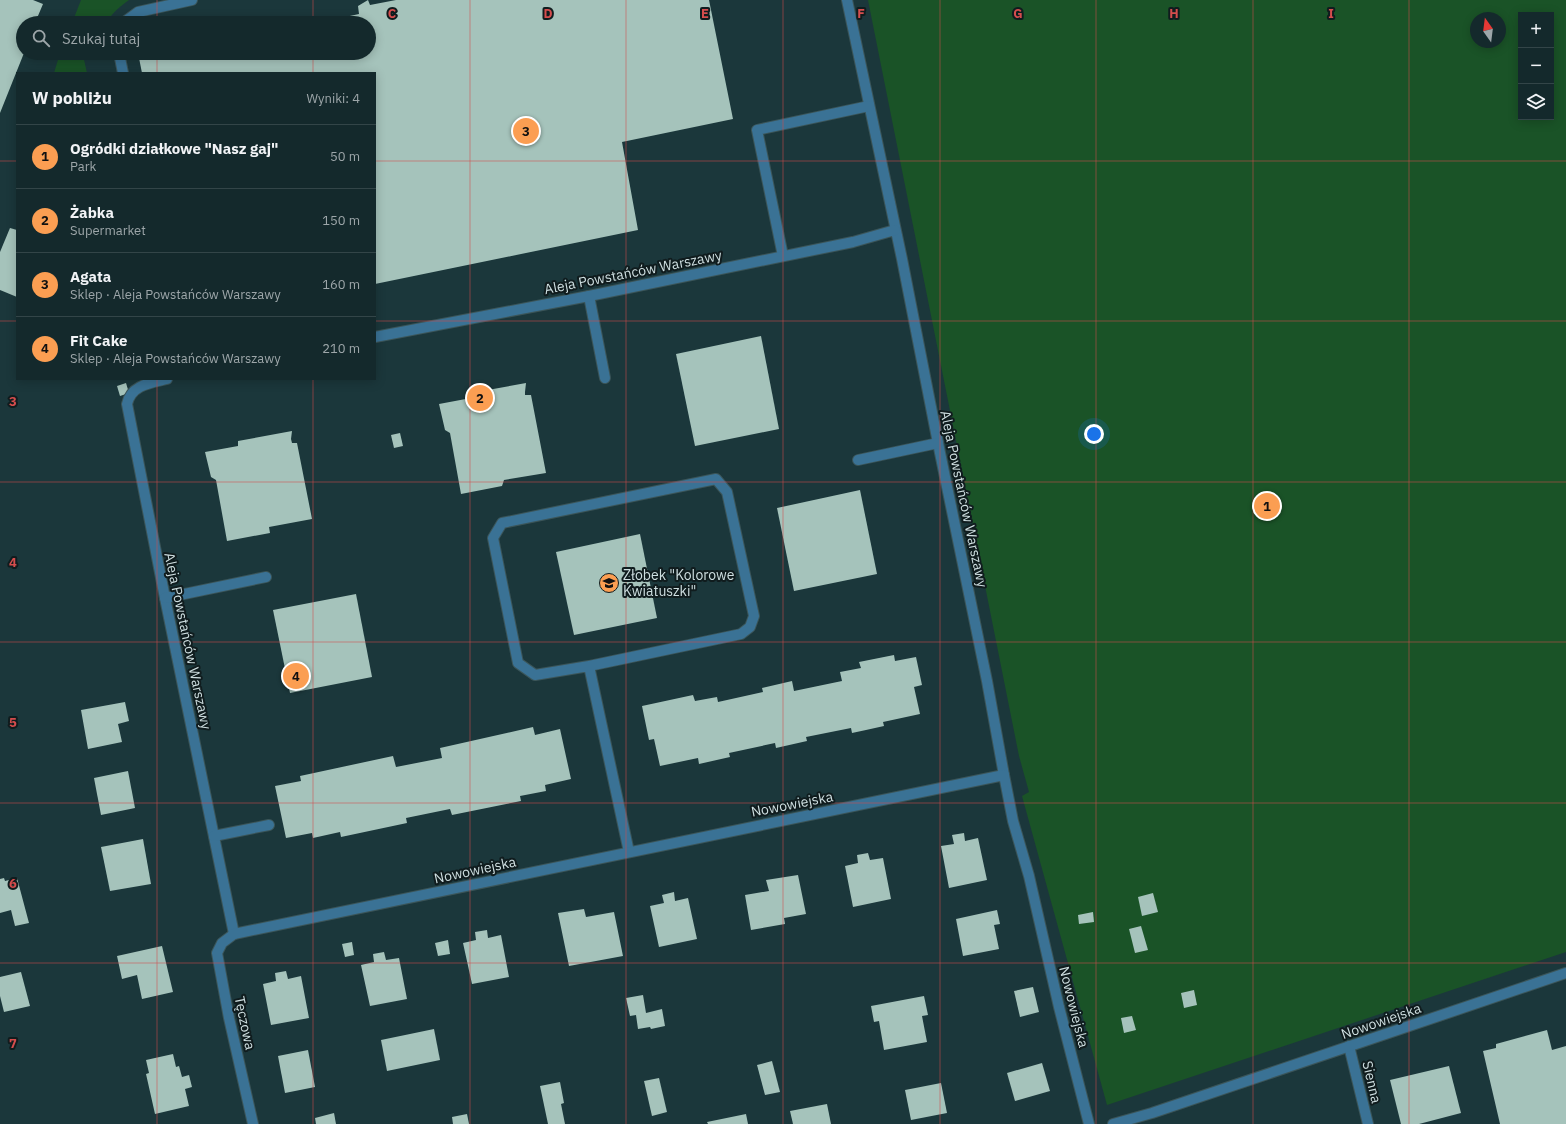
<!DOCTYPE html>
<html lang="pl">
<head>
<meta charset="utf-8">
<style>
	body { margin:0; font-family:"IBM Plex Sans",sans-serif; background:#1d3134; color:#f1f3f6 }
	.controls { position:absolute; right:12px; top:12px; display:grid; overflow:hidden; border-radius:0px; box-shadow:0 2px 10px #0003 }
	.controls button { width:36px; height:36px; display:grid; place-items:center; padding:0; border:0; border-bottom:1px solid #334548; background:#14292c; color:#f1f3f6; font:20px sans-serif }
	.compass { position:absolute; left:1470px; top:12px; width:36px; height:36px; border-radius:50%; background:#14292c; box-shadow:0 2px 10px #0003; rotate:346deg }
	.you { position:absolute; left:1094px; top:434px; width:14px; height:14px; margin:-10px; border:3px solid #fff; border-radius:50%; background:#1a73e8; box-shadow:0 0 0 6px #1a73e833 }
	.badge { display:grid; place-items:center; width:26px; height:26px; border-radius:50%; background:#fb9e52; color:#111; font-size:13px; font-weight:700 }
	.pin { position:absolute; translate:-50% -50%; border:2px solid #fff; box-shadow:0 1px 4px #0006 }
	.list { margin:0; padding:0; list-style:none }
	h2 { display:flex; justify-content:space-between; align-items:center; height:52px; margin:0; padding:0 16px; font-size:17px }
	h2 small { font-size:13px; font-weight:400; color:#9da6a9 }
	.list li { display:grid; grid-template-columns:26px 1fr auto; gap:12px; align-items:center; box-sizing:border-box; height:64px; padding:0 16px; border-top:1px solid #334548 }
	.list b { display:block; font-size:15px; white-space:nowrap }
	.list p { margin:0; font-size:13px; white-space:nowrap; color:#9da6a9 }
	.list em { font-size:13px; font-style:normal; color:#9da6a9 }
	.icon { flex:none; width:22px; height:22px; fill:none; stroke:currentColor; stroke-width:2; stroke-linecap:round; stroke-linejoin:round }
	.map { position:relative; flex:none; width:1566px; height:1124px; overflow:hidden }
	.search { position:absolute; background:#14292c; box-shadow:0 2px 10px #0003; left:16px; top:16px; width:360px; height:44px; display:flex; align-items:center; gap:10px; box-sizing:border-box; padding:0 14px; border-radius:22px; color:#9da6a9; font-size:15px }
	.panel { position:absolute; background:#14292c; box-shadow:0 2px 10px #0003; left:16px; top:72px; width:360px; height:308px; border-radius:0px }
	.map>svg:first-child { display:block }
</style>
</head>
<body>
<div class="map">
<svg width="1566" height="1124" viewBox="0 0 1566 1124">
	<rect width="100%" height="100%" fill="#1b373b"/>
	<g fill="#1a5327" fill-rule="evenodd">
		<path d="M81 0H129C121 6 111 13 107 23H72Z"/>
		<path d="M868 0H1566V952L1107 1105 1022 796 1029 792 1019 756ZM1521 15H1551V117H1521ZM1476 18H1500V42H1476Z"/>
		<polygon points="60,53 90,53 83,55 87,73 54,73"/>
	</g>
	<g fill="#a5c3bb">
		<polygon points="0,0 33,0 43,4 35,23 23,23 24,53 0,113"/>
		<polygon points="368,0 370,5 396,0 709,0 733,119 622,142 638,230 375,284 375,73 142,73 138,53 369,53 369,23 322,22 359,14 358,6"/>
		<polygon points="271,18 289,22 289,23 273,23"/>
		<polygon points="10,228 17,230 17,297 0,290 0,252"/>
		<polygon points="761,336 779,429 695,446 676,354"/>
		<polygon points="126,383 129,393 120,396 117,386"/>
		<polygon points="526,383 525,392 525,395 531,395 546,473 504,480 502,486 461,494 450,433 445,430 439,404 471,398 471,393"/>
		<polygon points="292,431 291,439 292,443 297,443 312,519 269,527 270,533 227,541 216,480 211,477 205,452 238,446 238,441"/>
		<polygon points="400,433 403,446 394,448 391,435"/>
		<polygon points="860,490 877,574 794,591 777,508"/>
		<polygon points="640,534 657,618 574,635 556,552"/>
		<polygon points="356,594 372,677 290,693 273,610"/>
		<polygon points="894,655 895,661 916,657 922,685 914,687 920,714 883,722 884,726 866,730 852,733 851,728 806,737 807,741 776,748 775,743 729,753 730,757 699,764 698,758 660,766 654,739 649,740 642,706 693,695 695,701 717,697 718,702 763,692 762,688 792,681 794,691 842,681 840,672 861,668 859,662"/>
		<polygon points="125,702 129,721 118,724 122,742 88,749 81,710"/>
		<polygon points="533,727 535,735 560,729 571,779 545,785 546,791 520,796 521,801 511,803 452,815 450,809 406,818 407,823 341,837 340,832 313,838 312,833 286,838 275,786 301,781 300,776 393,756 396,767 442,758 440,748"/>
		<polygon points="128,771 135,808 101,815 94,778"/>
		<polygon points="964,833 965,841 978,838 987,880 949,888 941,846 954,844 952,835"/>
		<polygon points="143,839 151,884 110,891 101,847"/>
		<polygon points="868,853 870,860 883,858 891,899 853,907 845,866 858,863 857,855"/>
		<polygon points="798,875 806,914 784,918 785,924 751,930 745,895 769,891 766,880"/>
		<polygon points="4,878 5,881 17,878 29,923 15,926 11,910 0,913 0,879"/>
		<polygon points="674,892 675,901 688,898 697,939 659,947 650,906 664,903 662,895"/>
		<polygon points="1153,893 1158,912 1142,916 1138,897"/>
		<polygon points="584,909 586,917 614,912 623,956 569,966 558,913"/>
		<polygon points="997,910 1000,924 994,925 999,949 963,956 956,919"/>
		<polygon points="1093,912 1094,922 1079,924 1078,915"/>
		<polygon points="1141,926 1148,950 1135,953 1129,929"/>
		<polygon points="487,930 488,938 501,935 509,977 472,984 463,943 476,940 475,932"/>
		<polygon points="448,940 450,954 438,956 435,943"/>
		<polygon points="352,942 354,955 345,957 342,944"/>
		<polygon points="162,946 173,992 142,999 137,975 122,979 117,956"/>
		<polygon points="384,952 386,960 399,958 407,999 370,1006 361,965 374,962 373,954"/>
		<polygon points="286,971 288,979 301,976 309,1018 271,1025 263,984 276,981 275,973"/>
		<polygon points="21,972 30,1006 4,1012 0,996 0,977"/>
		<polygon points="1033,987 1039,1012 1020,1017 1014,991"/>
		<polygon points="1194,990 1197,1005 1184,1008 1181,993"/>
		<polygon points="643,995 646,1013 662,1009 665,1026 651,1029 650,1027 638,1029 636,1015 630,1016 626,998"/>
		<polygon points="924,996 928,1015 922,1016 927,1042 884,1050 879,1021 874,1022 871,1006"/>
		<polygon points="1132,1016 1136,1030 1124,1033 1121,1018"/>
		<polygon points="434,1029 440,1060 387,1071 381,1040"/>
		<polygon points="1547,1030 1552,1050 1566,1046 1566,1124 1500,1124 1483,1051 1496,1048 1496,1044"/>
		<polygon points="308,1050 315,1087 285,1093 278,1056"/>
		<polygon points="173,1054 176,1067 179,1066 182,1077 189,1075 192,1087 185,1089 189,1106 155,1114 146,1074 149,1073 146,1060"/>
		<polygon points="772,1061 780,1092 765,1095 757,1065"/>
		<polygon points="1042,1063 1050,1091 1015,1101 1007,1073"/>
		<polygon points="1449,1066 1461,1113 1419,1124 1401,1124 1390,1080"/>
		<polygon points="659,1078 667,1112 652,1116 644,1081"/>
		<polygon points="560,1082 564,1103 561,1104 565,1124 548,1124 540,1086"/>
		<polygon points="941,1083 947,1113 911,1120 905,1090"/>
		<polygon points="827,1104 831,1124 793,1124 790,1111"/>
		<polygon points="334,1113 336,1124 316,1124 315,1118"/>
		<polygon points="467,1114 469,1124 453,1124 452,1117"/>
		<polygon points="746,1114 748,1124 708,1124 707,1122"/>
	</g>
	<g fill="none" stroke-linecap="round" stroke-linejoin="round">
		<defs>
			<g id="minor">
				<polyline points="847,0 902,259 938,443 987,681 1004,775"/>
				<polyline points="123,23 138,12 192,0"/>
				<polyline points="119,53 123,73"/>
				<polyline points="783,256 757,130 869,106"/>
				<polyline points="589,296 605,378"/>
				<polyline points="375,337 589,296 853,242 895,230"/>
				<path d="M167 379C150 383 131 385 127 404L165 598 234 934"/>
				<polyline points="858,460 938,443"/>
				<polyline points="165,598 266,577"/>
				<polyline points="589,666 535,675 518,663 493,538 502,523 716,479 727,492 754,616 750,627 741,634 589,666 629,852"/>
				<polyline points="214,836 269,825"/>
				<polyline points="1349,1046 1368,1124"/>
				<polyline points="253,1124 229,1018 217,953 222,943 234,934 1004,775 1013,821 1029,876 1059,1007 1089,1124"/>
				<polyline points="1113,1124 1152,1113 1566,973"/>
			</g>
		</defs>
		<use href="#minor" stroke="#3b5559" stroke-width="12"/>
		<use href="#minor" stroke="#3a7295" stroke-width="10"/>
	</g>
	<path fill="none" stroke="#d54d4d" stroke-width="1" stroke-opacity="0.55" d="M157 0V23M313 0V23M470 0V1124M626 0V1124M783 0V1124M940 0V1124M1096 0V1124M1253 0V1124M1409 0V1124M157 53V73M313 53V73M0 161H17M375 161H1566M0 321H17M375 321H1566M157 379V1124M313 379V1124M0 482H1566M0 642H1566M0 803H1566M0 963H1566"/>
	<defs>
		<symbol id="school-disc" viewBox="-11 -11 22 22"><circle r="9.5" fill="#fb9e52" stroke="#101c1e"/><path d="M0-5L7-2L0 1L-7-2ZM-4 1L0 2.5L4 1V4Q0 6-4 4Z" fill="#111"/></symbol>
	</defs>
	<g fill-rule="evenodd">
		<use href="#school-disc" x="598" y="572" width="22" height="22"/>
	</g>
	<g text-anchor="middle" stroke-width="4" stroke-linejoin="round" paint-order="stroke">
		<g font-size="14" fill="#cfdfe1" stroke="#101c1e">
			<text transform="translate(633 272) rotate(-11)" y="5">Aleja Powstańców Warszawy</text>
			<text transform="translate(964 499) rotate(78)" y="5">Aleja Powstańców Warszawy</text>
			<text transform="translate(188 641) rotate(78)" y="5">Aleja Powstańców Warszawy</text>
			<text transform="translate(792 804) rotate(-11)" y="5">Nowowiejska</text>
			<text transform="translate(475 870) rotate(-12)" y="5">Nowowiejska</text>
			<text transform="translate(1074 1007) rotate(76)" y="5">Nowowiejska</text>
			<text transform="translate(1381 1021) rotate(-19)" y="5">Nowowiejska</text>
			<text transform="translate(245 1023) rotate(78)" y="5">Tęczowa</text>
			<text transform="translate(1372 1082) rotate(77)" y="5">Sienna</text>
		</g>
		<g font-size="14" fill="#cfdfe1" stroke="#101c1e" text-anchor="start">
			<text x="623" y="580">Złobek "Kolorowe<tspan x="623" dy="16">Kwiatuszki"</tspan></text>
		</g>
	</g>
	<g font-size="13" text-anchor="middle" font-weight="bold" fill="#d54d4d" stroke="#101c1e" stroke-width="4" stroke-linejoin="round" paint-order="stroke">
		<text x="392" y="18">C</text>
		<text x="548" y="18">D</text>
		<text x="705" y="18">E</text>
		<text x="861" y="18">F</text>
		<text x="1018" y="18">G</text>
		<text x="1174" y="18">H</text>
		<text x="1331" y="18">I</text>
		<text x="13" y="406">3</text>
		<text x="13" y="567">4</text>
		<text x="13" y="727">5</text>
		<text x="13" y="888">6</text>
		<text x="13" y="1048">7</text>
	</g>
</svg>
<div class="controls">
<button>+</button>
<button>−</button>
<button><svg class="icon" aria-label="layers" viewBox="0 0 24 24"><path d="M12 4l9 5-9 5-9-5zM3 14l9 5 9-5"/></svg></button>
</div>
<svg class="compass" viewBox="-18 -18 36 36"><path d="M0-13l5 13h-10z" fill="#e53935"/><path d="M0 13l5-13h-10z" fill="#9da6a9"/></svg>
<div class="you"></div>
<div class="pin badge" style="left:1267px;top:506px">1</div>
<div class="pin badge" style="left:480px;top:398px">2</div>
<div class="pin badge" style="left:526px;top:131px">3</div>
<div class="pin badge" style="left:296px;top:676px">4</div>
<div class="search"><svg class="icon" aria-label="search" viewBox="0 0 24 24"><circle cx="10" cy="10" r="6"/><path d="M15 15l6 6"/></svg>Szukaj tutaj</div>
<section class="panel">
<h2>W pobliżu<small>Wyniki: 4</small></h2>
<ul class="list">
<li><span class="badge">1</span><div><b>Ogródki działkowe &quot;Nasz gaj&quot;</b><p>Park</p></div><em>50 m</em></li>
<li><span class="badge">2</span><div><b>Żabka</b><p>Supermarket</p></div><em>150 m</em></li>
<li><span class="badge">3</span><div><b>Agata</b><p>Sklep · Aleja Powstańców Warszawy</p></div><em>160 m</em></li>
<li><span class="badge">4</span><div><b>Fit Cake</b><p>Sklep · Aleja Powstańców Warszawy</p></div><em>210 m</em></li>
</ul>
</section>
</div>
</body>
</html>
